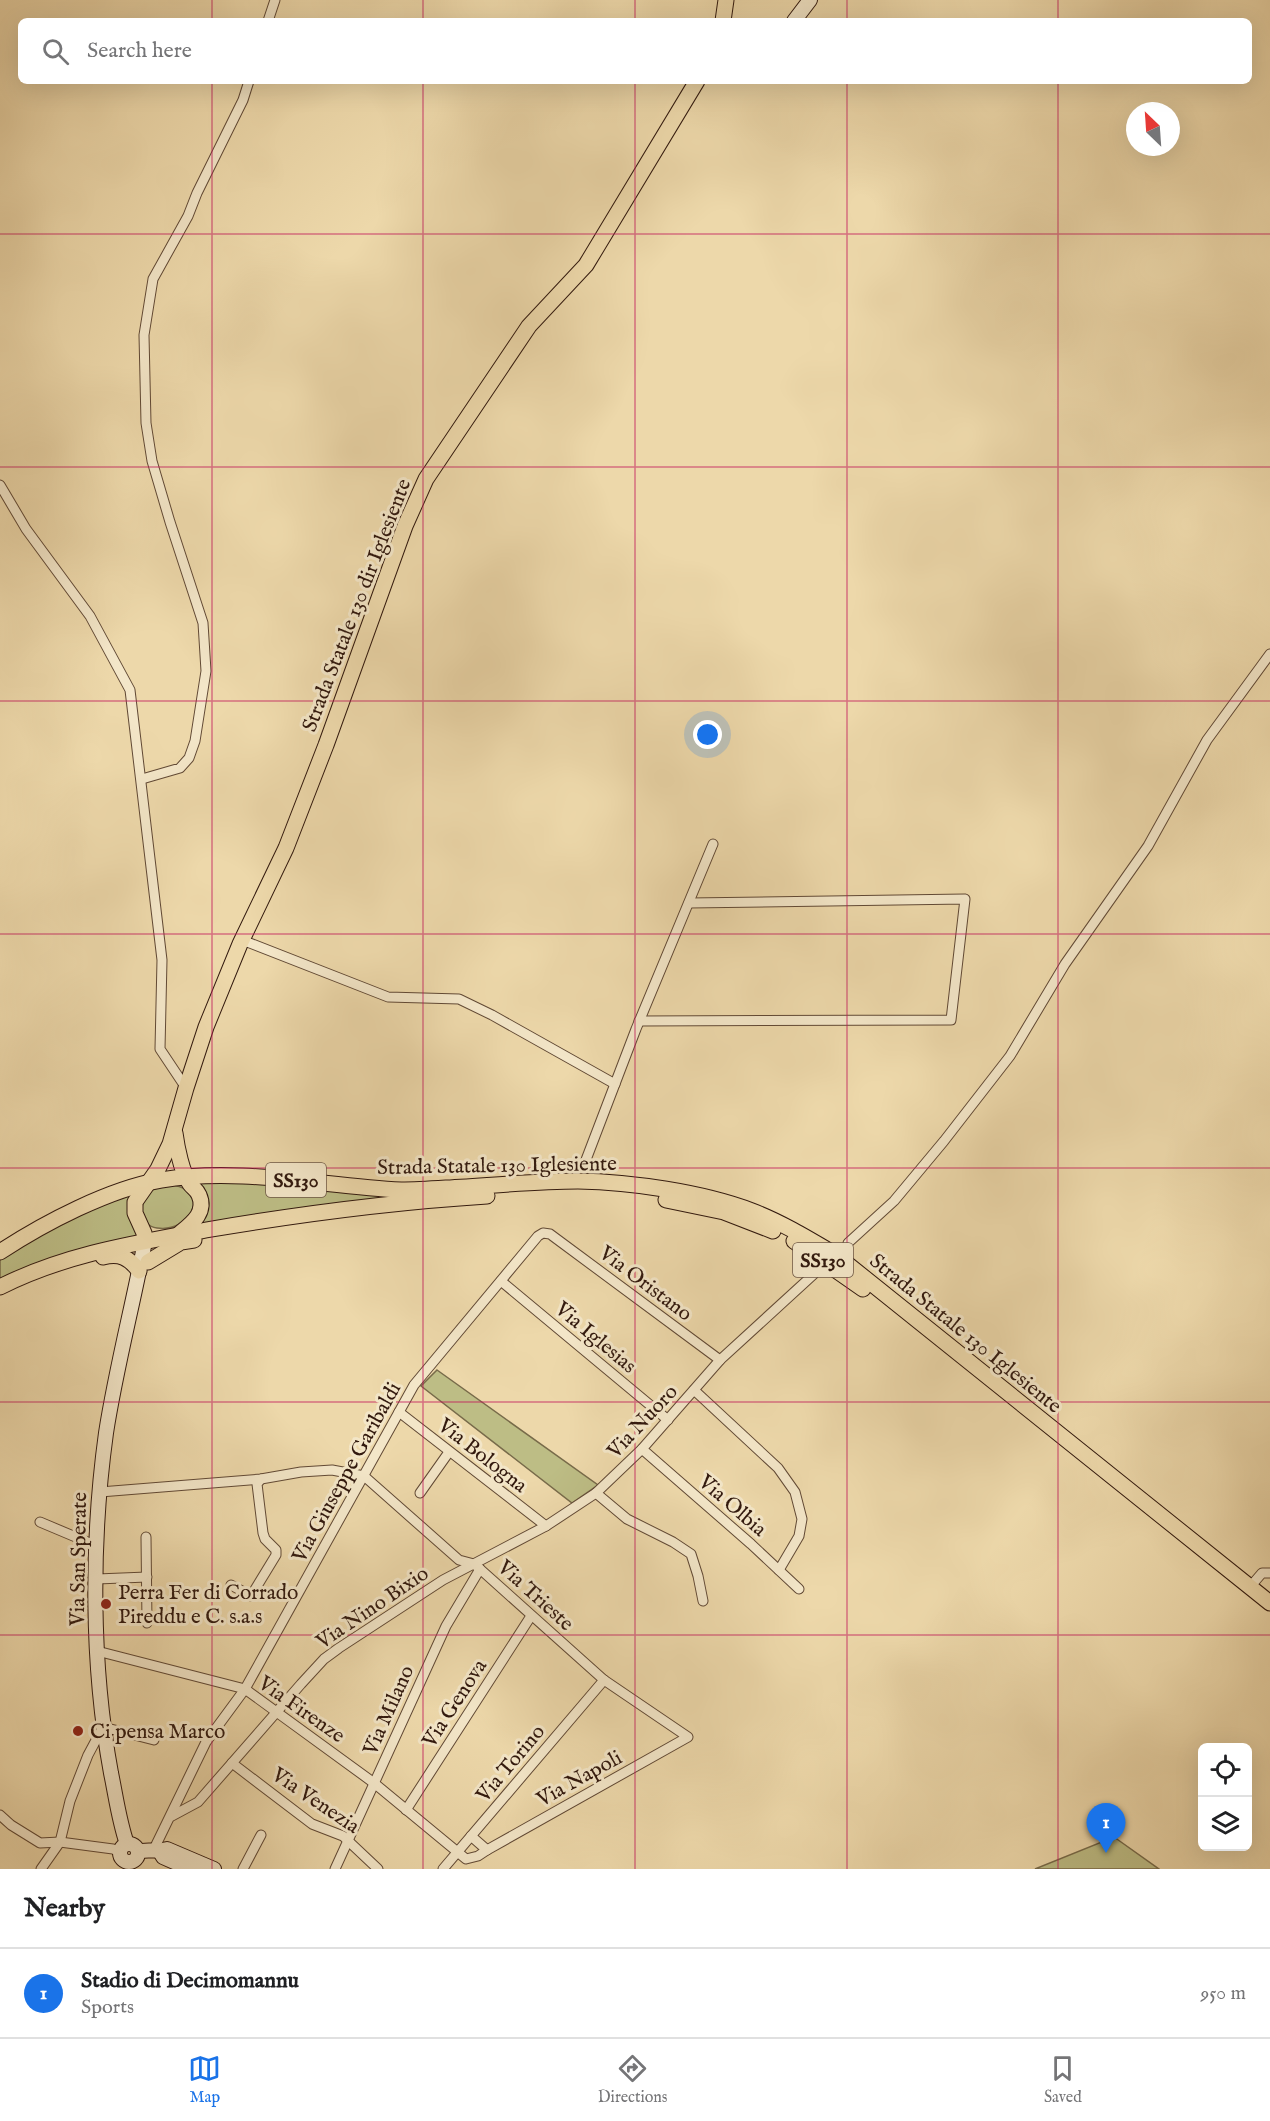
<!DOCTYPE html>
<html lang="en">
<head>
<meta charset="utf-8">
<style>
	body { margin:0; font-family:"IM FELL English",serif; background:#f2f2f2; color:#202124 }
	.controls { position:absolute; right:18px; bottom:18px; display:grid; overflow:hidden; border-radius:9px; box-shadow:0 6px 24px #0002 }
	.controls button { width:54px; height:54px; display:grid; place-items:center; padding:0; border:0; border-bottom:2px solid #e0e0e0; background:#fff; color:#202124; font:30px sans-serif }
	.compass { position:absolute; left:1126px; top:102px; width:54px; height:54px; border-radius:50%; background:#fff; box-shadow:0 6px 24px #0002; rotate:335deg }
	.you { position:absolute; left:708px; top:735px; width:21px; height:21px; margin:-15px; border:4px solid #fff; border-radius:50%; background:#1a73e8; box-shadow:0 0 0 9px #1a73e833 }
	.badge { display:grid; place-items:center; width:39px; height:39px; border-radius:50%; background:#1a73e8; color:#fff; font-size:20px; font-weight:700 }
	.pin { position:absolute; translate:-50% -50px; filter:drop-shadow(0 2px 3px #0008) }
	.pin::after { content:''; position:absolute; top:32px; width:21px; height:18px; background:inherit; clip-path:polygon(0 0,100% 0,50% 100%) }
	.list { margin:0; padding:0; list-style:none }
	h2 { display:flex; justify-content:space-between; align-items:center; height:78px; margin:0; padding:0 24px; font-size:26px }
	h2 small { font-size:20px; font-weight:400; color:#757577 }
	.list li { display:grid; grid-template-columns:39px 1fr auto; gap:18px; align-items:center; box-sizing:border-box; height:90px; padding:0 24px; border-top:2px solid #e0e0e0 }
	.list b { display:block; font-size:22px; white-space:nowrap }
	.list p { margin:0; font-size:20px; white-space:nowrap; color:#757577 }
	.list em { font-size:20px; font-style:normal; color:#757577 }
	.icon { flex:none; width:33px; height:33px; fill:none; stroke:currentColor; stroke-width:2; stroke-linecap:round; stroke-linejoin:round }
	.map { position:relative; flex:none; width:1270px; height:1869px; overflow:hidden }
	.search { position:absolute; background:#fff; box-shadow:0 6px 24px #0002; left:18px; right:18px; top:18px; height:66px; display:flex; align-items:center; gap:15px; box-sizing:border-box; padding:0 21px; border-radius:9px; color:#757577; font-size:22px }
	.sheet { height:168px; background:#fff }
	nav { display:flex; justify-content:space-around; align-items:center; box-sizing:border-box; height:84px; border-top:2px solid #e0e0e0; background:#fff; font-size:16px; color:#757577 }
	nav a { display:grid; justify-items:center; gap:3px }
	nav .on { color:#1a73e8 }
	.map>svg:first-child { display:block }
</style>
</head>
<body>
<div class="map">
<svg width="1270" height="1869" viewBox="0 0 1270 1869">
	<rect width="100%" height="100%" fill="#edd8aa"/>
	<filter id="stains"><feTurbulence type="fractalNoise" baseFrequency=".00333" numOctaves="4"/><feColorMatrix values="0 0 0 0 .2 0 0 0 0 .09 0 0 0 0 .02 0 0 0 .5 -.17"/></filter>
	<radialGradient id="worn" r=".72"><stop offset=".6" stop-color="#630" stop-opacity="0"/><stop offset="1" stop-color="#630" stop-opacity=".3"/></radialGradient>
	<g fill="#bdbd85" stroke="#786b4a" stroke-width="1.5">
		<polygon points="197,1180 237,1180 401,1197 197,1227"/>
		<path d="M173 1185C211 1191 191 1233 157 1228 139 1226 138 1201 150 1191 156 1187 166 1187 173 1185Z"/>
		<polygon points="134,1191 140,1236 0,1282 0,1255 65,1220"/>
		<polygon points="437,1370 598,1485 572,1503 421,1386"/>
		<polygon points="1114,1837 1159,1869 1035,1869"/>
	</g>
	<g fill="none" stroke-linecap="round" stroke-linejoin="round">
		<defs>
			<g id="street">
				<polyline points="268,21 275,0"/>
				<polyline points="0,485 26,529 90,616 130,690 162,960 160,1049 186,1088"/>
				<polyline points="142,779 180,768 189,758 195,741 206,671 203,623 170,522 152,461 146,423 144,335 153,279 188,216 197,193 243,100 249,81"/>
				<polyline points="242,940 388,997 459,999 492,1015 615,1084"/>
				<polyline points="639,1021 951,1020 965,899 689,903"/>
				<polyline points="584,1165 636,1029 713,844"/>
				<polyline points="848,1243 894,1201 944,1141 1010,1056 1065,964 1148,846 1207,740 1270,654"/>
				<polyline points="501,1281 668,1420"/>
				<polyline points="694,1390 778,1468 795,1492 802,1519 799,1536 779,1570"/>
				<polyline points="399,1412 546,1526"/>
				<polyline points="642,1449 751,1544 799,1589"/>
				<polyline points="100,1492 261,1479 301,1472 332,1470 364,1476 459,1560 474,1564 480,1569 604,1680 688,1737 487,1850"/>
				<polyline points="420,1493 449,1452"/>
				<polyline points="596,1493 627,1519 673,1542 691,1554 698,1576 703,1601"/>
				<polyline points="40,1522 97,1546"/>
				<polyline points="146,1537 147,1623"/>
				<polyline points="97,1579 147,1577"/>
				<polyline points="231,1585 251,1596 276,1555 276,1550 265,1539 263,1533 257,1484 261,1479"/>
				<polyline points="1250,1587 1262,1573 1270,1573"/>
				<polyline points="97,1651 245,1689 374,1783 466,1859 478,1856 487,1850 471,1836"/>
				<polyline points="232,1763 312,1824 343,1836 378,1869"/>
				<polyline points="406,1810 531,1616"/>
				<polyline points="0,1815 11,1825 40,1843 60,1842 113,1849 120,1852"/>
				<polyline points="172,1816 198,1802 301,1684 324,1659 339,1648 443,1580 546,1526 596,1493 642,1449 720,1360 814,1274"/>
				<polyline points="154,1849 206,1742 245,1689 414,1385 538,1236 543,1233 550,1234 720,1360"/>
				<polyline points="41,1869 60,1842 70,1801 88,1755 103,1727 154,1740"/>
				<polyline points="243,1869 261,1835"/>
				<polyline points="335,1869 446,1626 480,1569"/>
				<polyline points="443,1869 604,1680"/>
			</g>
			<g id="secondary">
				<polyline points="794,21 810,0"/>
				<path d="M127 1844C119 1821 116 1797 111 1773 91 1664 91 1542 106 1433 116 1368 133 1305 145 1241"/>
				<circle cx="129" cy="1853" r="9"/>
				<path d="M138 1852C148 1848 157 1853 167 1849L214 1869"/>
				<polyline points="160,1852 163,1857 190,1869"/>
			</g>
			<g id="primary">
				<polyline points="723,21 726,0"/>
				<path d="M175 1133C177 1148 182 1173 190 1184 193 1188 197 1190 199 1195 207 1213 191 1224 179 1234"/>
				<polyline points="666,1200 724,1212 773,1231"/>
				<polyline points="145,1241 144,1233 135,1213 135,1202 158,1169 170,1144 186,1088 206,1027 240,944 286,848 326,745 405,526 426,479 529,326 586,265 697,81"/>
				<polyline points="794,1241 863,1289"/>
				<path d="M0 1252C44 1223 109 1189 161 1180 240 1167 322 1186 401 1190 416 1190 431 1189 446 1188 490 1186 534 1181 578 1181 631 1182 702 1192 752 1211 781 1222 809 1239 836 1255L1270 1603"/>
				<path d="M103 1257C119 1253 129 1257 139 1271"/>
				<polyline points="148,1262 181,1242 194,1240"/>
				<path d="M0 1287C65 1254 136 1243 206 1230 300 1214 392 1202 487 1196"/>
			</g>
		</defs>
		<use href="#street" stroke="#614935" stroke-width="11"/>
		<use href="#secondary" stroke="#32190e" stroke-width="16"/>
		<use href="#primary" stroke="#32190e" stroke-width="17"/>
		<use href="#street" stroke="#f3e6c8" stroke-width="9"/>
		<use href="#secondary" stroke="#f3e6c8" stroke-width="14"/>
		<use href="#primary" stroke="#edd8aa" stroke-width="15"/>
	</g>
	<path fill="none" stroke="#c2185b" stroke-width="1.5" stroke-opacity="0.55" d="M212 0V21M423 0V21M635 0V21M847 0V21M1058 0V21M212 81V1869M423 81V1869M635 81V1869M847 81V1869M1058 81V1869M0 234H1270M0 467H1270M0 701H1270M0 934H1270M0 1168H1270M0 1402H1270M0 1635H1270"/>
	<g fill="#8f2418" stroke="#f3e6c8" stroke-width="2">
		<circle cx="106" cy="1604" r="6"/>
		<circle cx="78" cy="1731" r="6"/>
	</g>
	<g text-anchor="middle" stroke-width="6" stroke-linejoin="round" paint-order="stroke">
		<g fill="#f3e6c8" stroke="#6c5646" stroke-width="1.5">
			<rect x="266" y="1163" width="60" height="34" rx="4.5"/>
			<rect x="793" y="1243" width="60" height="34" rx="4.5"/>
		</g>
		<g font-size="20" font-weight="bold" fill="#32190e">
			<text x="296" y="1187">SS130</text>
			<text x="823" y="1267">SS130</text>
		</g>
		<g font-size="21" fill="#32190e" stroke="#f3e6c8">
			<text transform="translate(356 605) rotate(-69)" y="7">Strada Statale 130 dir Iglesiente</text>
			<text transform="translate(497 1165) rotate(-1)" y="7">Strada Statale 130 Iglesiente</text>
			<text transform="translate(646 1283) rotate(37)" y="7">Via Oristano</text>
			<text transform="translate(966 1333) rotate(39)" y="7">Strada Statale 130 Iglesiente</text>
			<text transform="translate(596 1337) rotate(40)" y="7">Via Iglesias</text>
			<text transform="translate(642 1421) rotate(-47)" y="7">Via Nuoro</text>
			<text transform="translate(483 1455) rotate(38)" y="7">Via Bologna</text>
			<text transform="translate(346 1472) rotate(-61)" y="7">Via Giuseppe Garibaldi</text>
			<text transform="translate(733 1505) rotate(41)" y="7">Via Olbia</text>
			<text transform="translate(78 1559) rotate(-89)" y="7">Via San Sperate</text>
			<text transform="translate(536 1595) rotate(42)" y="7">Via Trieste</text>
			<text transform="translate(372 1607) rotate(-34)" y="7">Via Nino Bixio</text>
			<text transform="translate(454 1703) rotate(-57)" y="7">Via Genova</text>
			<text transform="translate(302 1709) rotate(35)" y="7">Via Firenze</text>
			<text transform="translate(388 1710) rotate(-66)" y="7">Via Milano</text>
			<text transform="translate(510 1763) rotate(-50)" y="7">Via Torino</text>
			<text transform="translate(579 1778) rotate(-29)" y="7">Via Napoli</text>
			<text transform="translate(316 1800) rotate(34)" y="7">Via Venezia</text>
		</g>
		<g font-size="21" fill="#32190e" stroke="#f3e6c8" text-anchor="start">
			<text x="118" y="1599">Perra Fer di Corrado<tspan x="118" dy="24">Pireddu e C. s.a.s</tspan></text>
			<text x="90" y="1738">Ci pensa Marco</text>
		</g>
	</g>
	<rect width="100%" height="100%" filter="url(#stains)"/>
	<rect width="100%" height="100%" fill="url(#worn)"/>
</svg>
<div class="controls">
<button><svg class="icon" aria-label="locate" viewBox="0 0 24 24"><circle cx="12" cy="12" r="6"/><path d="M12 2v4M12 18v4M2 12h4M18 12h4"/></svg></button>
<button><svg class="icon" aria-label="layers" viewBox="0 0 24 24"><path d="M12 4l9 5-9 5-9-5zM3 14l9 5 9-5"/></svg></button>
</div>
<svg class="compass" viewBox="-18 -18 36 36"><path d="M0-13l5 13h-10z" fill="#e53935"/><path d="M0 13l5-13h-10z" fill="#757577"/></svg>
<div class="you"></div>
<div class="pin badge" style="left:1106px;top:1853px">1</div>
<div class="search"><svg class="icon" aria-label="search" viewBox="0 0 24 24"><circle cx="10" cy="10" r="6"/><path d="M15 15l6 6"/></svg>Search here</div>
</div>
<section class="sheet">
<h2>Nearby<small></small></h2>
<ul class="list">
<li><span class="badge">1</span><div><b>Stadio di Decimomannu</b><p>Sports</p></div><em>950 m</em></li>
</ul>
</section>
<nav>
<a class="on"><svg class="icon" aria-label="map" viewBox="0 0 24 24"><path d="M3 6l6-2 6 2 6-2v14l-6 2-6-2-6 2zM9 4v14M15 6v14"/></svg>Map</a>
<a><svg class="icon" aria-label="directions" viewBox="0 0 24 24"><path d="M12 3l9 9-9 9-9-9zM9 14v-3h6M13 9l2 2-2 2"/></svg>Directions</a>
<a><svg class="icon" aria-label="saved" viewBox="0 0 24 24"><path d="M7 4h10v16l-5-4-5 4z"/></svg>Saved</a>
</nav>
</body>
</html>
